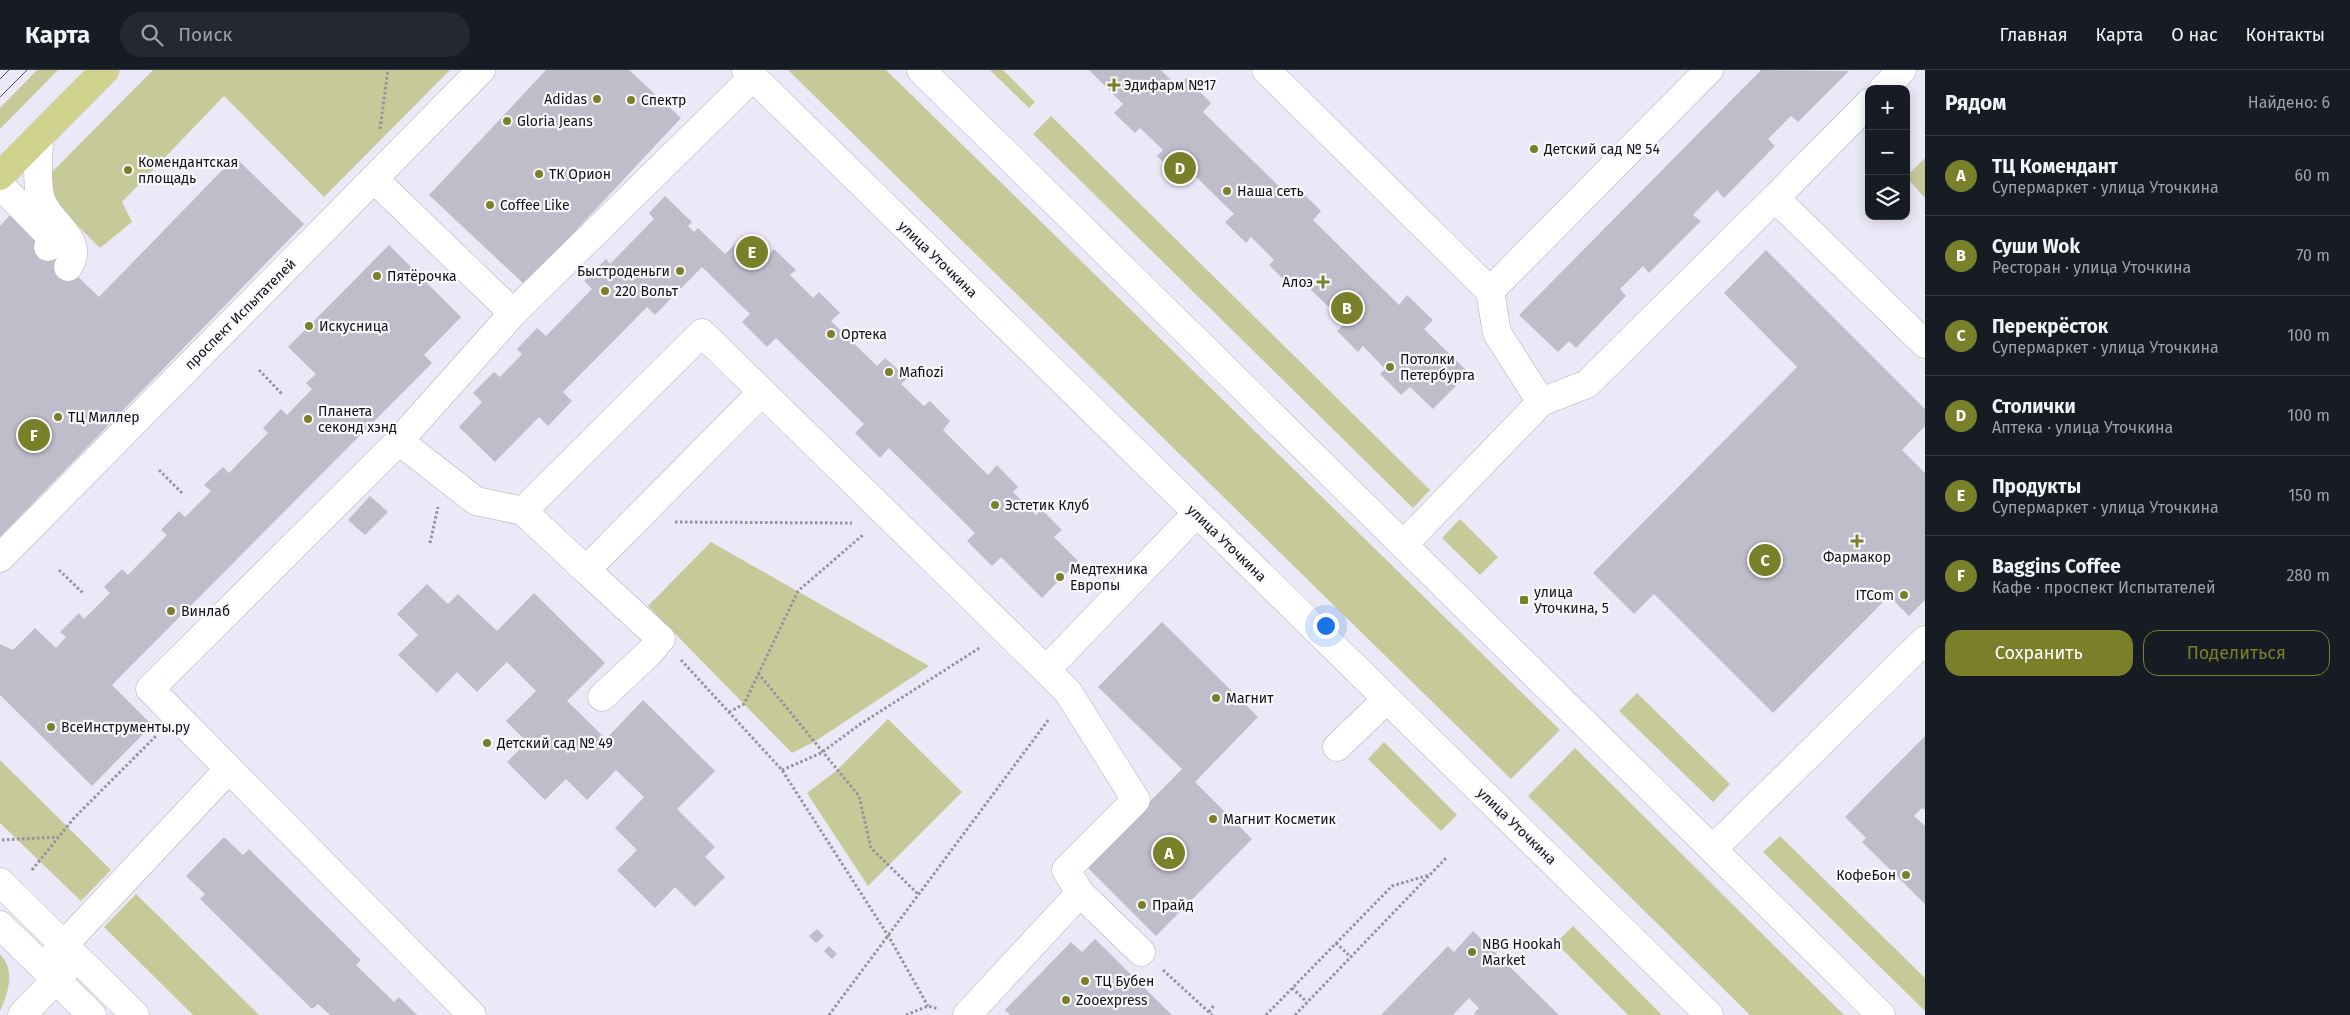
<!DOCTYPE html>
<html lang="ru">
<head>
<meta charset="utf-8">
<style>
	body { margin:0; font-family:"Fira Sans",sans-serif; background:#242831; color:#f1f3f6 }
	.controls { position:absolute; right:15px; top:15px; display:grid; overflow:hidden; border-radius:10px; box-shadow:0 2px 12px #0003 }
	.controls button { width:45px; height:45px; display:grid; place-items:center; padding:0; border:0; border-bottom:1px solid #363941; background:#171b24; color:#f1f3f6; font:25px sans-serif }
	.you { position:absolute; left:1325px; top:555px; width:18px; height:18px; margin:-12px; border:4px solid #fff; border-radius:50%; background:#1a73e8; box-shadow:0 0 0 8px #1a73e833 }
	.badge { display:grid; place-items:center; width:32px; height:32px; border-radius:50%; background:#7a7f29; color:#fff; font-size:16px; font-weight:700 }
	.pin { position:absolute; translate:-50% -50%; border:2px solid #fff; box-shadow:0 1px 5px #0006 }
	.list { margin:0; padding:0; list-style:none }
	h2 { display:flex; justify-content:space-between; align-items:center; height:65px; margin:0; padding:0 20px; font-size:21px }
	h2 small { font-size:16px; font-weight:400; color:#9ea1a6 }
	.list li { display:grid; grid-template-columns:32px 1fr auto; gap:15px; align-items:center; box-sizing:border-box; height:80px; padding:0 20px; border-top:1px solid #363941 }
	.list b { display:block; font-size:19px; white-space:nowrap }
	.list p { margin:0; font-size:16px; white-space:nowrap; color:#9ea1a6 }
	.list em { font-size:16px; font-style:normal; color:#9ea1a6 }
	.actions { display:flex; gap:10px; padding:15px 20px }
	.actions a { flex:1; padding:11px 0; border:1px solid #7a7f29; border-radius:15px; text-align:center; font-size:18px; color:#7a7f29 }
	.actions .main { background:#7a7f29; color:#fff }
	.icon { flex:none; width:28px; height:28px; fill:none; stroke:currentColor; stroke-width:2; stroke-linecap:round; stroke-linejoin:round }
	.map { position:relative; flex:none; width:1925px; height:945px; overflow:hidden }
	header { display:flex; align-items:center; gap:30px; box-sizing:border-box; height:70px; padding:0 25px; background:#171b24; border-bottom:1px solid #363941 }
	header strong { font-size:24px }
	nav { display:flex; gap:28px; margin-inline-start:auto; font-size:18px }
	.search { width:350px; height:45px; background:#242831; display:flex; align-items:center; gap:12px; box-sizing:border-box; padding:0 18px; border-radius:28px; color:#9ea1a6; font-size:19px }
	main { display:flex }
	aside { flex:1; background:#171b24 }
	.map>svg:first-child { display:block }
</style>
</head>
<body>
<header>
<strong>Карта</strong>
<div class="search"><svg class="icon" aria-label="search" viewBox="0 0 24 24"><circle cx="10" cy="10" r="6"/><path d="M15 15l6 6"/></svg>Поиск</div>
<nav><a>Главная</a><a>Карта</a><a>О нас</a><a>Контакты</a></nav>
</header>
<main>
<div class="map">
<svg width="1925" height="945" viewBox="0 0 1925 945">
	<rect width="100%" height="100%" fill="#ebe9f7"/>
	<g fill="#c6ca98">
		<polygon points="37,0 58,0 0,59 0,38"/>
		<polygon points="153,0 450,0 324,127 224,26 122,132 132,152 100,178 49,127 49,105"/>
		<polygon points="788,0 886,0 1560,660 1511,709"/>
		<polygon points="990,0 1003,0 1035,32 1029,38"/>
		<polygon points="1051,46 1430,420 1413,438 1033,64"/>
		<polygon points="1925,88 1925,128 1906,107"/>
		<polygon points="1460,449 1498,487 1480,505 1442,468"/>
		<polygon points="711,472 929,596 814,672 792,683 648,536"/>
		<polygon points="1637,623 1730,714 1713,732 1619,641"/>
		<polygon points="888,649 962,722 868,816 807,723 836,701"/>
		<polygon points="1384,672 1457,745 1441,761 1368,689"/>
		<polygon points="1575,678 1844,945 1750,945 1528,726"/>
		<polygon points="0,690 111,800 81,831 0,753"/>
		<polygon points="1780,766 1925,908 1925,941 1763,782"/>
		<polygon points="136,824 259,945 193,945 104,857"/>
		<polygon points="1573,856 1662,945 1628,945 1556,873"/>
		<path d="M0 884C16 901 8 923 0 941Z"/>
	</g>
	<g fill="#bfbdca">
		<polygon points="546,0 629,0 681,48 525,215 429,125"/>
		<polygon points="1089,0 1161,0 1178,17 1186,8 1211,33 1203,42 1288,125 1296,116 1321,141 1313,150 1399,235 1407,225 1433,250 1424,259 1469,303 1433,339 1410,317 1401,325 1380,304 1385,299 1363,276 1358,282 1337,261 1345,253 1299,208 1290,216 1269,195 1274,190 1251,167 1246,173 1225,152 1234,144 1187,98 1179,107 1157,86 1163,80 1140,58 1135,63 1114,43 1123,34"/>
		<polygon points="1761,0 1849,1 1798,52 1791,46 1768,69 1775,76 1724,128 1717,120 1693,145 1701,151 1649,203 1643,196 1620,219 1626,226 1576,278 1569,271 1558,282 1519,245"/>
		<polygon points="235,87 304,154 0,467 0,156 12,143 99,227"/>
		<polygon points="665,126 692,152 688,156 694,162 698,158 725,184 743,166 766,188 774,179 796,200 790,205 813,228 819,222 840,243 831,251 877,296 885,288 907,308 901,314 924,336 930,331 950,351 943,360 988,405 997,395 1018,417 1013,422 1036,445 1041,439 1062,460 1054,467 1078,491 1042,528 1001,487 992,496 967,471 975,463 889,378 880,388 855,363 864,354 776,268 767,277 742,252 750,244 702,197 655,245 647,237 563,322 572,331 548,356 539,347 495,392 459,357 482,332 473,323 494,302 500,307 522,284 517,279 537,258 546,266 592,219 584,211 606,189 610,194 654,149 649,143"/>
		<polygon points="389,175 461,247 424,285 432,293 112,615 152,655 92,716 0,625 0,574 13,580 35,558 56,578 66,567 60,562 79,543 84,549 110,523 104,517 122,499 128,505 167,465 161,460 179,441 185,447 211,421 204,415 223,397 229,403 268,363 263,358 281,339 287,345 312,319 306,313 316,304 288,277"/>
		<polygon points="1766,180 1925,339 1925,356 1902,380 1925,403 1925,530 1909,546 1889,526 1773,643 1654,524 1634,544 1593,503 1797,297 1724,223"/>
		<polygon points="370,426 388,442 365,465 348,450"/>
		<polygon points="427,514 448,534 458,524 497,561 534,523 605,593 567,631 606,669 643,630 715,701 677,739 715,777 705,787 725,807 695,837 675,817 655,838 617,800 637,780 615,758 644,727 616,700 587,730 566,709 545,730 507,692 527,672 506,651 536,621 507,592 477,622 457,602 437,623 398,585 418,565 397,544"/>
		<polygon points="1162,552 1258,647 1195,712 1252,769 1156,866 1086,796 1182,699 1098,617"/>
		<polygon points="1925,666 1925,740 1922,738 1914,746 1925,756 1925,834 1862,772 1866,768 1845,747"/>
		<polygon points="224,767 243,785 249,779 361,890 356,895 394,932 399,927 417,945 330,945 318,934 312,939 200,829 205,824 186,806"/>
		<polygon points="817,859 824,866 816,873 809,866"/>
		<polygon points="1473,861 1559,945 1476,945 1474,943 1479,938 1469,928 1453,945 1381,945 1448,876 1454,882"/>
		<polygon points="1095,869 1172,945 1010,945 1005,940 1071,872 1082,882"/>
		<polygon points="829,876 837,884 832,889 824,881"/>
	</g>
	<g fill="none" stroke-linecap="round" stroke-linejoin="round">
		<defs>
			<g id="minor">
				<polyline points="746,0 1709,945"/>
				<polyline points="921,0 1881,945"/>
				<polyline points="1266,0 1490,221 1497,263 1541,332"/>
				<polyline points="1883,19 1902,0"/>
				<path d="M39 67C39 85 36 106 40 125 44 152 88 168 68 197"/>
				<polyline points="374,109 513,243"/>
				<polyline points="0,115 48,164 51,173 48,177"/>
				<polyline points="1775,128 1869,33"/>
				<polyline points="1490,221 1709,0"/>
				<polyline points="399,371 476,431 523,441 702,263 1046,600 1197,443"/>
				<polyline points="523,441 586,500 762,322"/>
				<polyline points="1403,475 1541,332 1587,314 1775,128 1925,274"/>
				<polyline points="0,488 481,0"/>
				<polyline points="586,500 661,569 649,583 602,627"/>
				<polyline points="1046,600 1068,622 1136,730 1066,800 1080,823 1141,882"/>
				<polyline points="1337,677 1387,629"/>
				<polyline points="1713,779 1925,570"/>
				<polyline points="0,812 135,945"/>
				<polyline points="0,855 92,945"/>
				<polyline points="43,897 228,700"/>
				<polyline points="22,945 69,896"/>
				<polyline points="472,945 150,619 399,371 513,243 753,7"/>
				<polyline points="967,945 1080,823"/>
			</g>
			<polyline id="major" points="0,106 105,0"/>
		</defs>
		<use href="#minor" stroke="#b2b0bd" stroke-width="29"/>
		<use href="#major" stroke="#cbcbcc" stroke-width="29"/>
		<g stroke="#94939d" stroke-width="3" stroke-dasharray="2.5 2.5" stroke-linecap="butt">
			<polyline points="380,59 388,0"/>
			<polyline points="259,300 282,324"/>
			<polyline points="159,400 183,424"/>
			<polyline points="675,452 852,453"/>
			<polyline points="430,473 438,437"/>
			<polyline points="59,500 84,524"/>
			<polyline points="681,590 782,700 889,867 928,936"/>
			<polyline points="758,603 859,726 871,778 919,825"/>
			<polyline points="729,642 744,634 798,521 864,464"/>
			<polyline points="782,700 821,683 859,655 981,577"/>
			<polyline points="2,770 58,767"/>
			<polyline points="32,800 74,748 156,666"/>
			<polyline points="1336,873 1351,887"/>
			<polyline points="1163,900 1212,945"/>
			<polyline points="1292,918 1307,932"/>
			<polyline points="1209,942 1215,934"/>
			<polyline points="829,945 1049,649"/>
			<polyline points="906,945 928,936 939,939"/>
			<polyline points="1266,945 1392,816 1429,805"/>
			<polyline points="1295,945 1447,787"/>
		</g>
		<use href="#minor" stroke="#fff" stroke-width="28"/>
		<use href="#major" stroke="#d0d38e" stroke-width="28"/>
		<g stroke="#4c4b51" stroke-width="1">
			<polyline points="0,9 9,0"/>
			<polyline points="0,27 27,0"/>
		</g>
	</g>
	<g fill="#7a7f29" stroke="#f9f8fd" stroke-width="2">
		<path d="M1111.5 7.5h5v5h5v5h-5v5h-5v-5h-5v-5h5z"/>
		<circle cx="597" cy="29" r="5"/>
		<circle cx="631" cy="30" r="5"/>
		<circle cx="507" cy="51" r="5"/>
		<circle cx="1534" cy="79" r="5"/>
		<circle cx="128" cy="100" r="5"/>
		<circle cx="539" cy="104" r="5"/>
		<circle cx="1227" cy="121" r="5"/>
		<circle cx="490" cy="135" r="5"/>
		<circle cx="680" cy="201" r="5"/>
		<circle cx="377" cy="206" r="5"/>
		<path d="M1320.5 204.5h5v5h5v5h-5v5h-5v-5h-5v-5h5z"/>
		<circle cx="605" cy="221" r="5"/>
		<circle cx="309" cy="256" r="5"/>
		<circle cx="831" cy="264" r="5"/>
		<circle cx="1390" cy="297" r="5"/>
		<circle cx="889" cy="302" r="5"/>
		<circle cx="58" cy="347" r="5"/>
		<circle cx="308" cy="349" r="5"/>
		<circle cx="995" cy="435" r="5"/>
		<path d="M1854.5 463.5h5v5h5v5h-5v5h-5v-5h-5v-5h5z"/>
		<circle cx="1060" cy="507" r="5"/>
		<circle cx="1904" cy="525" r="5"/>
		<rect x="1519" y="525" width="10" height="10" rx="2.5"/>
		<circle cx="171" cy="541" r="5"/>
		<circle cx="1216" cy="628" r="5"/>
		<circle cx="51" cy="657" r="5"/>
		<circle cx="487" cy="673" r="5"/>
		<circle cx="1213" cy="749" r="5"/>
		<circle cx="1906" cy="805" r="5"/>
		<circle cx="1142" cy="835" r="5"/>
		<circle cx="1472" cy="882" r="5"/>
		<circle cx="1085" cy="911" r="5"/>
		<circle cx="1066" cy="930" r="5"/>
	</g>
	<g text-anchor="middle" stroke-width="4.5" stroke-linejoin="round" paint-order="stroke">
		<g font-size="14" fill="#121115" stroke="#f9f8fd" text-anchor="start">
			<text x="1124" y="20">Эдифарм №17</text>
			<text x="587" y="34" text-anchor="end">Adidas</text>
			<text x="641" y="35">Спектр</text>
			<text x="517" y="56">Gloria Jeans</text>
			<text x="1544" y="84">Детский сад № 54</text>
			<text x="138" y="97">Комендантская<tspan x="138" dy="16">площадь</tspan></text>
			<text x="549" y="109">ТК Орион</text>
			<text x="1237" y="126">Наша сеть</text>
			<text x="500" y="140">Coffee Like</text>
			<text x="670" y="206" text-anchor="end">Быстроденьги</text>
			<text x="387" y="211">Пятёрочка</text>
			<text x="1313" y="217" text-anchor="end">Алоэ</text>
			<text x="615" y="226">220 Вольт</text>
			<text x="319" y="261">Искусница</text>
			<text x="841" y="269">Ортека</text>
			<text x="1400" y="294">Потолки<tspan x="1400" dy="16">Петербурга</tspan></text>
			<text x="899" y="307">Mafiozi</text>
			<text x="318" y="346">Планета<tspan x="318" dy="16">секонд хэнд</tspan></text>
			<text x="68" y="352">ТЦ Миллер</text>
			<text x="1005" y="440">Эстетик Клуб</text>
			<text x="1857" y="492" text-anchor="middle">Фармакор</text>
			<text x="1070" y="504">Медтехника<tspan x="1070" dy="16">Европы</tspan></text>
			<text x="1534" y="527">улица<tspan x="1534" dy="16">Уточкина, 5</tspan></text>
			<text x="1894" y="530" text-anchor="end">ITCom</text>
			<text x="181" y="546">Винлаб</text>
			<text x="1226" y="633">Магнит</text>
			<text x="61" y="662">ВсеИнструменты.ру</text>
			<text x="497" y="678">Детский сад № 49</text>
			<text x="1223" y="754">Магнит Косметик</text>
			<text x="1896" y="810" text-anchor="end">КофеБон</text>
			<text x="1152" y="840">Прайд</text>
			<text x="1482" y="879">NBG Hookah<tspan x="1482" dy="16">Market</tspan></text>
			<text x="1095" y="916">ТЦ Бубен</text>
			<text x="1076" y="935">Zooexpress</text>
		</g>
		<g font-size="14" fill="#121115" stroke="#f9f8fd">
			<text transform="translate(938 189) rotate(44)" y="5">улица Уточкина</text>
			<text transform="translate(240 244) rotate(-45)" y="5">проспект Испытателей</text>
			<text transform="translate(1227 473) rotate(44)" y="5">улица Уточкина</text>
			<text transform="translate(1517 756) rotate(44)" y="5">улица Уточкина</text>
		</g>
	</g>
</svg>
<div class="controls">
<button>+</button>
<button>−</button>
<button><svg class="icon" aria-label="layers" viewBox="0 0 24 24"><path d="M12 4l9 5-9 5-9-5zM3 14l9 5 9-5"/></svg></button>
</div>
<div class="you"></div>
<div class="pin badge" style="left:1169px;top:783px">A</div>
<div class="pin badge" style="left:1347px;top:238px">B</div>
<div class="pin badge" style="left:1765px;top:490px">C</div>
<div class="pin badge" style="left:1180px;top:98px">D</div>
<div class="pin badge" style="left:752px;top:182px">E</div>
<div class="pin badge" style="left:34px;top:365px">F</div>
</div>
<aside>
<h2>Рядом<small>Найдено: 6</small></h2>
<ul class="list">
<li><span class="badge">A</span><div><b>ТЦ Комендант</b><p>Супермаркет · улица Уточкина</p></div><em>60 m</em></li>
<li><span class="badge">B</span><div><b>Суши Wok</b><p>Ресторан · улица Уточкина</p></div><em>70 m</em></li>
<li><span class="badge">C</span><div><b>Перекрёсток</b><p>Супермаркет · улица Уточкина</p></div><em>100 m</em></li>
<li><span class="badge">D</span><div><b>Столички</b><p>Аптека · улица Уточкина</p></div><em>100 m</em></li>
<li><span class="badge">E</span><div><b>Продукты</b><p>Супермаркет · улица Уточкина</p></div><em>150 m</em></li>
<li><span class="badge">F</span><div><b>Baggins Coffee</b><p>Кафе · проспект Испытателей</p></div><em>280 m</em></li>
</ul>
<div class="actions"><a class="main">Сохранить</a><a>Поделиться</a></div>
</aside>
</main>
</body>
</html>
